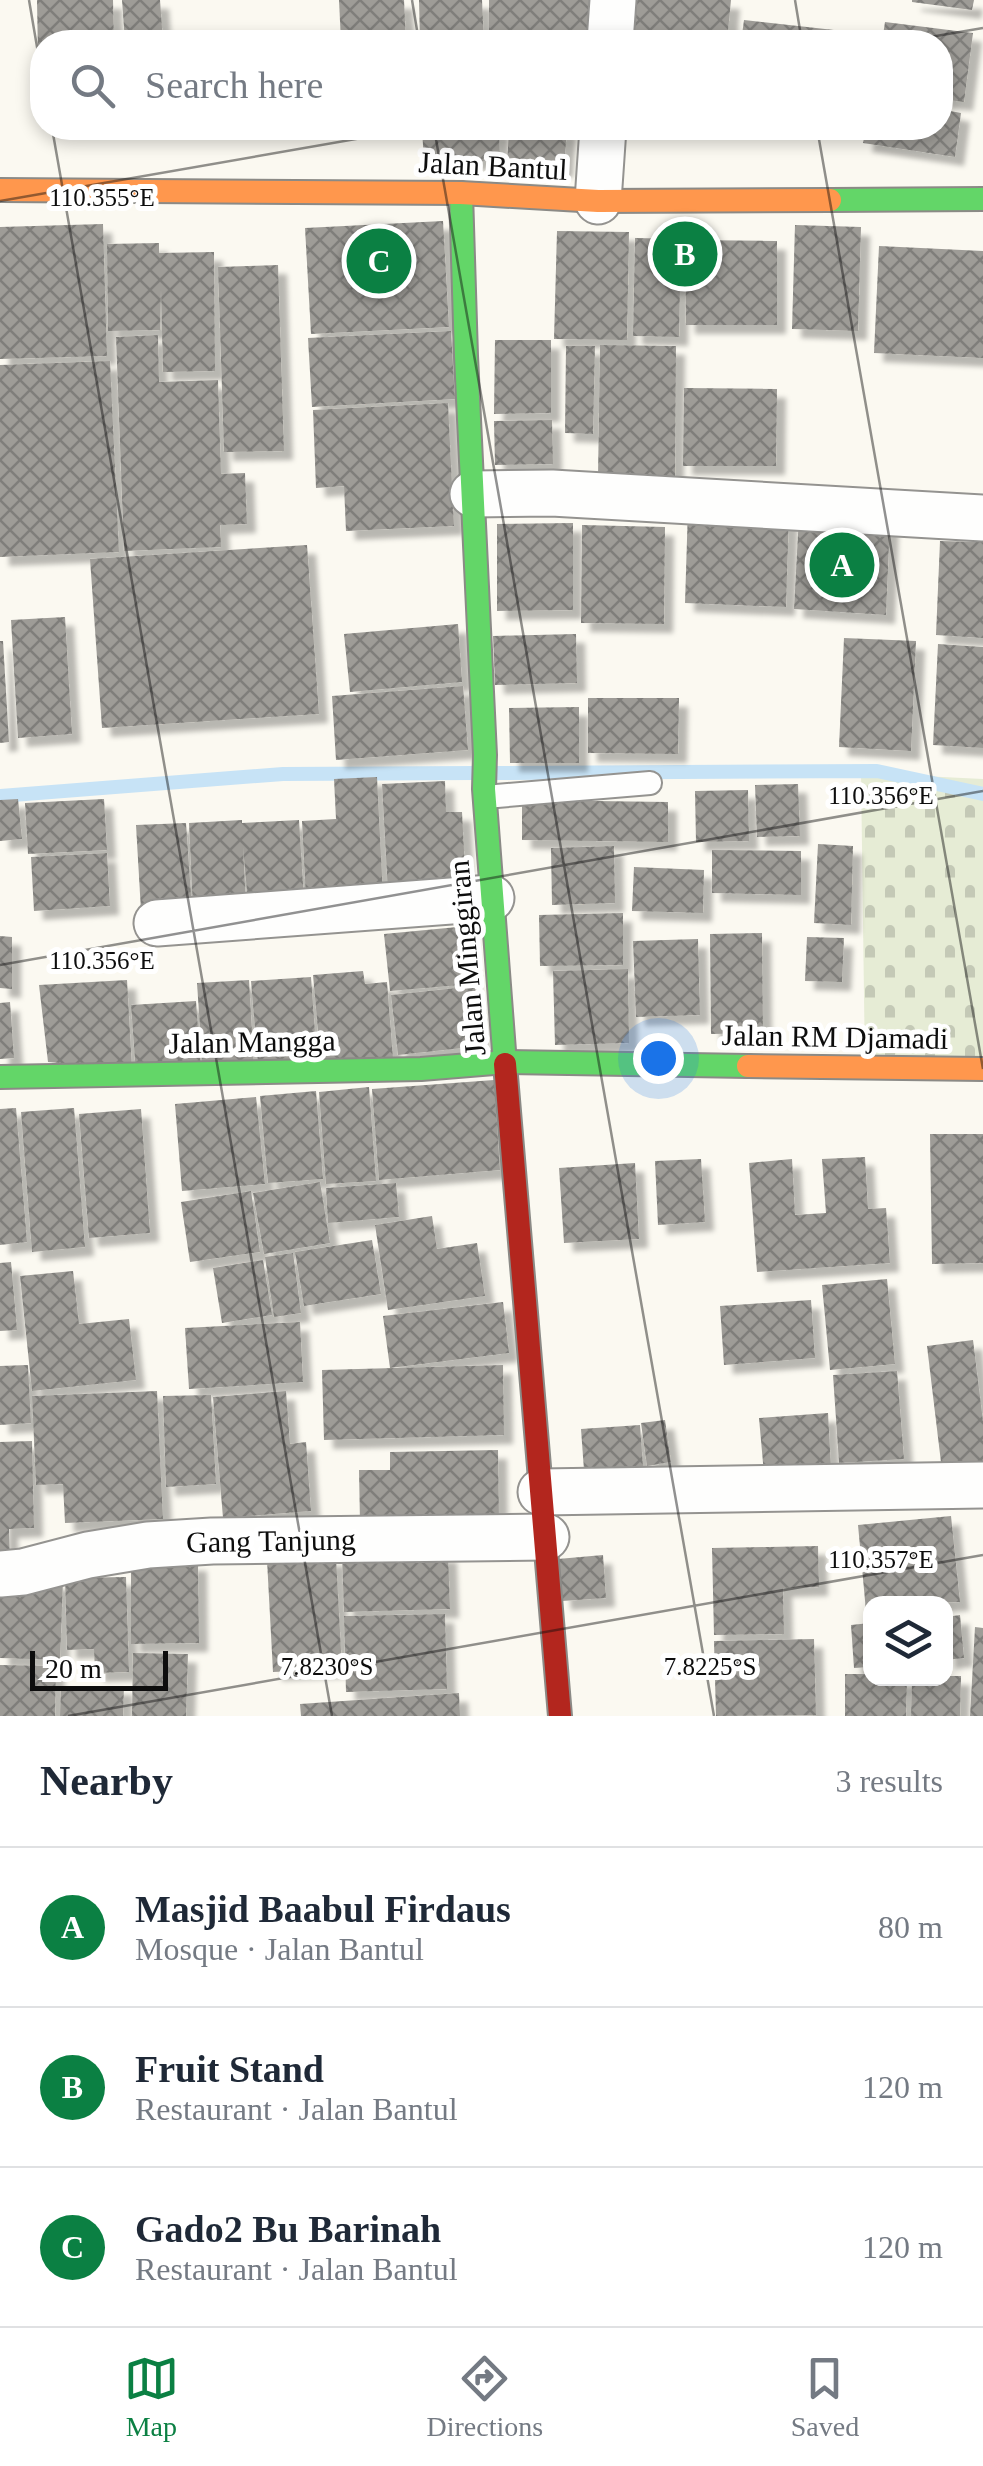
<!DOCTYPE html>
<html lang="en">
<head>
<meta charset="utf-8">
<style>
	body { margin:0; font-family:Georgia,serif; background:#f6f6f7; color:#1f2937 }
	.controls { position:absolute; right:30px; bottom:30px; display:grid; overflow:hidden; border-radius:20px; box-shadow:0 5px 15px #0003 }
	.controls button { width:90px; height:90px; display:grid; place-items:center; padding:0; border:0; border-bottom:2px solid #e0e1e3; background:#fff; color:#1f2937; font:50px sans-serif }
	.scale { position:absolute; left:30px; bottom:25px; width:138px; box-sizing:border-box; padding-left:10px; border:5px solid #0d0d0d; border-top:0; font-size:28px; line-height:35px; white-space:nowrap; color:#0d0d0d; -webkit-text-stroke:8px #fff; paint-order:stroke }
	.you { position:absolute; left:658px; top:1058px; width:35px; height:35px; margin:-25px; border:8px solid #fff; border-radius:50%; background:#1a73e8; box-shadow:0 0 0 15px #1a73e833 }
	.badge { display:grid; place-items:center; width:65px; height:65px; border-radius:50%; background:#0b8043; color:#fff; font-size:32px; font-weight:700 }
	.pin { position:absolute; translate:-50% -50%; border:5px solid #fff; box-shadow:0 2px 10px #0006 }
	.list { margin:0; padding:0; list-style:none }
	h2 { display:flex; justify-content:space-between; align-items:center; height:130px; margin:0; padding:0 40px; font-size:42px }
	h2 small { font-size:32px; font-weight:400; color:#747a83 }
	.list li { display:grid; grid-template-columns:65px 1fr auto; gap:30px; align-items:center; box-sizing:border-box; height:160px; padding:0 40px; border-top:2px solid #e0e1e3 }
	.list b { display:block; font-size:38px; white-space:nowrap }
	.list p { margin:0; font-size:32px; white-space:nowrap; color:#747a83 }
	.list em { font-size:32px; font-style:normal; color:#747a83 }
	.icon { flex:none; width:55px; height:55px; fill:none; stroke:currentColor; stroke-width:2; stroke-linecap:round; stroke-linejoin:round }
	.map { position:relative; flex:none; width:983px; height:1716px; overflow:hidden }
	.search { position:absolute; background:#fff; box-shadow:0 5px 15px #0003; left:30px; right:30px; top:30px; height:110px; display:flex; align-items:center; gap:25px; box-sizing:border-box; padding:0 35px; border-radius:40px; color:#747a83; font-size:38px }
	.sheet { height:610px; background:#fff }
	nav { display:flex; justify-content:space-around; align-items:center; box-sizing:border-box; height:140px; border-top:2px solid #e0e1e3; background:#fff; font-size:28px; color:#747a83 }
	nav a { display:grid; justify-items:center; gap:5px }
	nav .on { color:#0b8043 }
	.map>svg:first-child { display:block }
</style>
</head>
<body>
<div class="map">
<svg width="983" height="1716" viewBox="0 0 983 1716">
	<defs>
		<pattern id="cemetery-stones" width="16" height="16" patternUnits="userSpaceOnUse" patternTransform="scale(2.5)"><rect width="16" height="16" fill="#e6ecd5"/><path d="M2 7V4a2 2 0 0 1 4 0v3zM10 15v-3a2 2 0 0 1 4 0v3z" fill="#c4c9b6"/></pattern>
		<pattern id="building-cross-hatch" width="8" height="8" patternUnits="userSpaceOnUse" patternTransform="scale(2.5)"><rect width="8" height="8" fill="#9e9c97"/><path d="M0 0l8 8M0 8l8-8" fill="none" stroke="#7f7e7a"/></pattern>
		<filter id="shadow"><feDropShadow dx="9" dy="9" stdDeviation="2.5" flood-color="#0004"/></filter>
	</defs>
	<rect width="100%" height="100%" fill="#fbf9f1"/>
	<polygon fill="url(#cemetery-stones)" points="861,773 983,779 983,1070 865,1069"/>
	<g fill="none" stroke-linecap="round" stroke-linejoin="round">
		<g stroke="#c7e3f6" stroke-width="14">
			<polyline points="496,773 877,771 983,794"/>
			<polyline points="0,796 283,774 475,773"/>
		</g>
	</g>
	<g fill="url(#building-cross-hatch)" filter="url(#shadow)">
		<polygon points="37,0 113,0 114,42 42,42 42,113 39,113"/>
		<polygon points="122,0 160,0 163,42 125,42"/>
		<polygon points="339,0 404,0 406,42 341,42"/>
		<polygon points="419,0 482,0 484,42 420,42"/>
		<rect x="489" y="0" width="102" height="42"/>
		<polygon points="625,0 731,0 727,42 621,42"/>
		<polygon points="912,0 974,0 972,10 912,2"/>
		<polygon points="744,20 861,33 860,42 741,42"/>
		<polygon points="885,22 973,33 964,102 940,99 940,42 882,42"/>
		<polygon points="227,31 229,42 167,42 166,39"/>
		<polygon points="940,109 961,113 955,157 863,143 866,128 940,128"/>
		<polygon points="422,128 499,128 500,161 424,163"/>
		<polygon points="509,128 567,128 564,169 507,165"/>
		<polygon points="443,221 449,327 311,334 305,228"/>
		<polygon points="103,224 107,356 0,359 0,227"/>
		<polygon points="795,225 861,227 858,331 792,329"/>
		<polygon points="557,231 629,232 627,340 554,339"/>
		<polygon points="635,238 681,239 679,337 633,336"/>
		<polygon points="685,240 777,241 777,325 686,325"/>
		<polygon points="159,243 159,253 214,252 215,371 163,372 161,290 160,330 108,331 107,244"/>
		<polygon points="879,246 983,251 983,358 874,353"/>
		<polygon points="278,265 284,451 224,452 218,267"/>
		<polygon points="451,331 455,399 312,407 308,338"/>
		<polygon points="158,335 159,382 218,380 221,474 245,473 247,524 220,525 221,547 124,551 116,337"/>
		<polygon points="495,340 551,340 551,413 494,414"/>
		<polygon points="600,345 676,346 675,479 598,477"/>
		<polygon points="566,346 595,346 593,434 565,433"/>
		<polygon points="110,361 119,552 0,557 0,365"/>
		<polygon points="684,388 777,389 776,466 683,466"/>
		<polygon points="448,403 454,526 346,531 344,486 316,488 313,410"/>
		<polygon points="552,420 553,464 495,465 494,421"/>
		<polygon points="688,508 789,512 786,607 685,603"/>
		<polygon points="799,515 890,520 886,615 794,609"/>
		<polygon points="573,523 573,610 497,611 497,524"/>
		<polygon points="582,525 665,527 664,624 581,623"/>
		<polygon points="940,541 983,542 983,638 936,635"/>
		<polygon points="307,545 319,714 102,728 90,559"/>
		<polygon points="65,617 72,734 18,738 11,620"/>
		<polygon points="458,624 462,682 350,692 344,634"/>
		<polygon points="576,634 577,683 495,685 493,636"/>
		<polygon points="844,638 916,641 911,751 839,747"/>
		<polygon points="0,641 3,641 9,742 0,743"/>
		<polygon points="938,644 983,647 983,748 933,745"/>
		<polygon points="463,686 468,750 336,760 332,696"/>
		<polygon points="588,698 679,698 678,754 588,753"/>
		<polygon points="579,707 579,763 510,763 509,708"/>
		<polygon points="377,777 383,895 306,899 302,821 336,819 334,779"/>
		<polygon points="445,781 446,812 462,812 466,888 388,893 382,784"/>
		<polygon points="798,784 800,836 757,837 755,785"/>
		<polygon points="748,790 749,841 696,842 695,791"/>
		<polygon points="18,799 22,839 0,841 0,800"/>
		<polygon points="104,799 107,850 28,854 25,803"/>
		<polygon points="522,800 668,802 668,842 522,840"/>
		<polygon points="242,820 242,823 299,820 304,900 248,903 243,847 246,906 193,909 189,823"/>
		<polygon points="186,823 192,909 141,911 136,825"/>
		<polygon points="818,844 853,846 851,925 814,923"/>
		<polygon points="614,846 615,903 552,905 551,848"/>
		<polygon points="712,850 801,851 801,895 712,893"/>
		<polygon points="107,853 110,906 34,911 31,857"/>
		<polygon points="634,867 704,870 703,913 632,911"/>
		<polygon points="623,913 623,965 540,966 539,915"/>
		<polygon points="468,926 473,984 390,991 384,934"/>
		<polygon points="762,933 763,1033 711,1034 710,934"/>
		<polygon points="0,936 12,937 12,989 0,988"/>
		<polygon points="807,937 844,938 842,982 805,981"/>
		<polygon points="698,939 700,1015 636,1017 633,941"/>
		<polygon points="628,969 629,1043 555,1045 553,971"/>
		<polygon points="363,971 365,984 387,982 393,1058 321,1064 313,975"/>
		<polygon points="311,977 317,1060 258,1065 251,981"/>
		<polygon points="127,980 132,1069 48,1062 39,985"/>
		<polygon points="249,980 254,1068 203,1072 197,983"/>
		<polygon points="475,986 481,1046 398,1055 391,995"/>
		<polygon points="196,1001 201,1069 136,1074 131,1005"/>
		<polygon points="10,1002 14,1058 0,1059 0,1003"/>
		<polygon points="494,1080 500,1170 379,1180 372,1089"/>
		<polygon points="369,1087 376,1181 326,1184 319,1092"/>
		<polygon points="316,1091 323,1179 268,1183 260,1096"/>
		<polygon points="256,1097 265,1184 182,1191 175,1104"/>
		<polygon points="16,1108 27,1242 0,1245 0,1109"/>
		<polygon points="74,1108 85,1247 32,1252 21,1112"/>
		<polygon points="141,1109 150,1233 89,1238 79,1114"/>
		<polygon points="930,1134 983,1134 983,1263 932,1264"/>
		<polygon points="865,1157 868,1209 886,1208 890,1263 757,1272 749,1163 792,1159 795,1215 826,1213 822,1159"/>
		<polygon points="701,1159 705,1222 658,1225 655,1161"/>
		<polygon points="635,1163 639,1239 564,1243 559,1168"/>
		<polygon points="320,1182 330,1243 264,1254 253,1193"/>
		<polygon points="396,1183 399,1217 328,1223 326,1188"/>
		<polygon points="251,1191 260,1252 190,1262 181,1202"/>
		<polygon points="432,1216 437,1249 477,1243 485,1296 388,1310 375,1225"/>
		<polygon points="372,1240 381,1294 304,1306 295,1252"/>
		<polygon points="293,1253 301,1313 274,1317 265,1257"/>
		<polygon points="263,1260 272,1315 222,1323 213,1268"/>
		<polygon points="11,1262 17,1330 0,1331 0,1263"/>
		<polygon points="73,1271 79,1324 129,1319 136,1380 32,1391 20,1276"/>
		<polygon points="887,1279 895,1364 830,1370 822,1285"/>
		<polygon points="811,1300 815,1358 724,1365 720,1306"/>
		<polygon points="503,1302 509,1353 390,1368 383,1316"/>
		<polygon points="300,1322 303,1382 189,1389 185,1328"/>
		<polygon points="973,1340 983,1421 983,1474 943,1479 927,1346"/>
		<polygon points="28,1365 31,1423 0,1425 0,1366"/>
		<polygon points="503,1365 504,1435 324,1440 322,1370"/>
		<polygon points="897,1371 904,1459 839,1463 833,1375"/>
		<polygon points="157,1391 163,1519 65,1523 63,1484 36,1485 32,1396"/>
		<polygon points="286,1391 290,1444 306,1442 311,1511 223,1518 213,1397"/>
		<polygon points="211,1395 216,1484 166,1487 163,1396"/>
		<polygon points="828,1413 831,1468 764,1474 759,1418"/>
		<polygon points="665,1420 671,1462 647,1466 641,1423"/>
		<polygon points="640,1425 644,1480 585,1484 581,1429"/>
		<polygon points="32,1441 34,1528 9,1529 10,1561 0,1562 0,1442"/>
		<polygon points="498,1450 499,1520 360,1523 359,1470 390,1470 390,1452"/>
		<polygon points="951,1516 960,1602 870,1604 870,1610 866,1611 858,1525"/>
		<polygon points="818,1546 819,1587 783,1588 784,1634 714,1635 712,1548"/>
		<polygon points="448,1553 450,1609 344,1612 342,1556"/>
		<polygon points="603,1555 606,1598 562,1601 558,1559"/>
		<polygon points="336,1557 342,1669 273,1672 267,1560"/>
		<polygon points="131,1562 198,1562 199,1643 131,1644"/>
		<polygon points="126,1577 129,1672 95,1673 94,1649 67,1650 65,1578"/>
		<polygon points="24,1580 63,1581 60,1660 0,1658 0,1595 23,1596"/>
		<polygon points="445,1614 447,1689 346,1692 344,1616"/>
		<polygon points="960,1615 964,1658 946,1660 946,1617"/>
		<polygon points="870,1623 870,1667 854,1668 851,1625"/>
		<polygon points="975,1627 983,1628 983,1716 970,1716"/>
		<polygon points="814,1639 816,1715 716,1716 714,1641"/>
		<polygon points="133,1653 188,1654 186,1716 132,1716"/>
		<polygon points="0,1665 56,1666 55,1716 0,1716"/>
		<polygon points="845,1674 870,1674 870,1678 907,1678 906,1716 845,1716"/>
		<polygon points="946,1676 961,1676 960,1716 911,1716 912,1678 946,1678"/>
		<polygon points="61,1686 124,1686 123,1716 60,1716"/>
		<polygon points="459,1693 460,1716 301,1716 300,1704"/>
	</g>
	<g fill="none" stroke-linecap="round" stroke-linejoin="round">
		<defs>
			<polyline id="lane" points="485,797 650,783"/>
			<g id="street">
				<polyline points="610,42 613,0"/>
				<polyline points="598,201 603,128"/>
				<polyline points="473,494 552,493 983,518"/>
				<polyline points="157,923 491,898"/>
				<polyline points="541,1492 983,1485"/>
				<polyline points="0,1574 23,1572 88,1555 148,1545 212,1541 546,1537"/>
			</g>
			<g id="fast">
				<polyline points="461,193 466,356 485,755 484,789 505,1064"/>
				<polyline points="830,200 983,199"/>
				<polyline points="0,1077 421,1069 506,1062 748,1066"/>
			</g>
			<g id="slow">
				<polyline points="0,190 461,193 598,201 830,200"/>
				<polyline points="748,1066 983,1069"/>
			</g>
			<polyline id="jam" points="505,1064 560,1716"/>
		</defs>
		<use href="#lane" stroke="#949390" stroke-width="26"/>
		<use href="#street" stroke="#949390" stroke-width="49"/>
		<use href="#fast" stroke="#8b8a86" stroke-width="26"/>
		<use href="#slow" stroke="#8b8a86" stroke-width="26"/>
		<use href="#jam" stroke="#8b8a86" stroke-width="26"/>
		<use href="#lane" stroke="#fefefd" stroke-width="22"/>
		<use href="#street" stroke="#fefefd" stroke-width="45"/>
		<use href="#fast" stroke="#63d668" stroke-width="22"/>
		<use href="#slow" stroke="#ff974d" stroke-width="22"/>
		<use href="#jam" stroke="#b3261e" stroke-width="22"/>
	</g>
	<path fill="none" stroke="#0d0d0d" stroke-width="2.5" stroke-opacity="0.45" d="M29 0 42 76M412 0 419 42M795 0 802 42M901 42 983 28M52 128 332 1716M434 128 714 1716M817 128 983 1069M0 201 419 128M0 965 983 791M68 1716 983 1555"/>
	<g text-anchor="middle" stroke-width="10" stroke-linejoin="round" paint-order="stroke">
		<g font-size="30" fill="#0d0d0d" stroke="#fff">
			<text transform="translate(493 166) rotate(3)" y="10">Jalan Bantul</text>
			<text transform="translate(467 958) rotate(-95)" y="10">Jalan Minggiran</text>
			<text transform="translate(835 1037) rotate(1)" y="10">Jalan RM Djamadi</text>
			<text transform="translate(252 1042) rotate(-1)" y="10">Jalan Mangga</text>
			<text transform="translate(271 1541) rotate(-1)" y="10">Gang Tanjung</text>
		</g>
	</g>
	<g font-size="25" text-anchor="middle" fill="#0d0d0d" stroke="#fff" stroke-width="10" stroke-linejoin="round" paint-order="stroke">
		<text x="102" y="206">110.355°E</text>
		<text x="881" y="804">110.356°E</text>
		<text x="102" y="969">110.356°E</text>
		<text x="881" y="1568">110.357°E</text>
		<text x="327" y="1675">7.8230°S</text>
		<text x="710" y="1675">7.8225°S</text>
	</g>
</svg>
<div class="controls">
<button><svg class="icon" aria-label="layers" viewBox="0 0 24 24"><path d="M12 4l9 5-9 5-9-5zM3 14l9 5 9-5"/></svg></button>
</div>
<div class="scale">20 m</div>
<div class="you"></div>
<div class="pin badge" style="left:842px;top:565px">A</div>
<div class="pin badge" style="left:685px;top:254px">B</div>
<div class="pin badge" style="left:379px;top:261px">C</div>
<div class="search"><svg class="icon" aria-label="search" viewBox="0 0 24 24"><circle cx="10" cy="10" r="6"/><path d="M15 15l6 6"/></svg>Search here</div>
</div>
<section class="sheet">
<h2>Nearby<small>3 results</small></h2>
<ul class="list">
<li><span class="badge">A</span><div><b>Masjid Baabul Firdaus</b><p>Mosque · Jalan Bantul</p></div><em>80 m</em></li>
<li><span class="badge">B</span><div><b>Fruit Stand</b><p>Restaurant · Jalan Bantul</p></div><em>120 m</em></li>
<li><span class="badge">C</span><div><b>Gado2 Bu Barinah</b><p>Restaurant · Jalan Bantul</p></div><em>120 m</em></li>
</ul>
</section>
<nav>
<a class="on"><svg class="icon" aria-label="map" viewBox="0 0 24 24"><path d="M3 6l6-2 6 2 6-2v14l-6 2-6-2-6 2zM9 4v14M15 6v14"/></svg>Map</a>
<a><svg class="icon" aria-label="directions" viewBox="0 0 24 24"><path d="M12 3l9 9-9 9-9-9zM9 14v-3h6M13 9l2 2-2 2"/></svg>Directions</a>
<a><svg class="icon" aria-label="saved" viewBox="0 0 24 24"><path d="M7 4h10v16l-5-4-5 4z"/></svg>Saved</a>
</nav>
</body>
</html>
